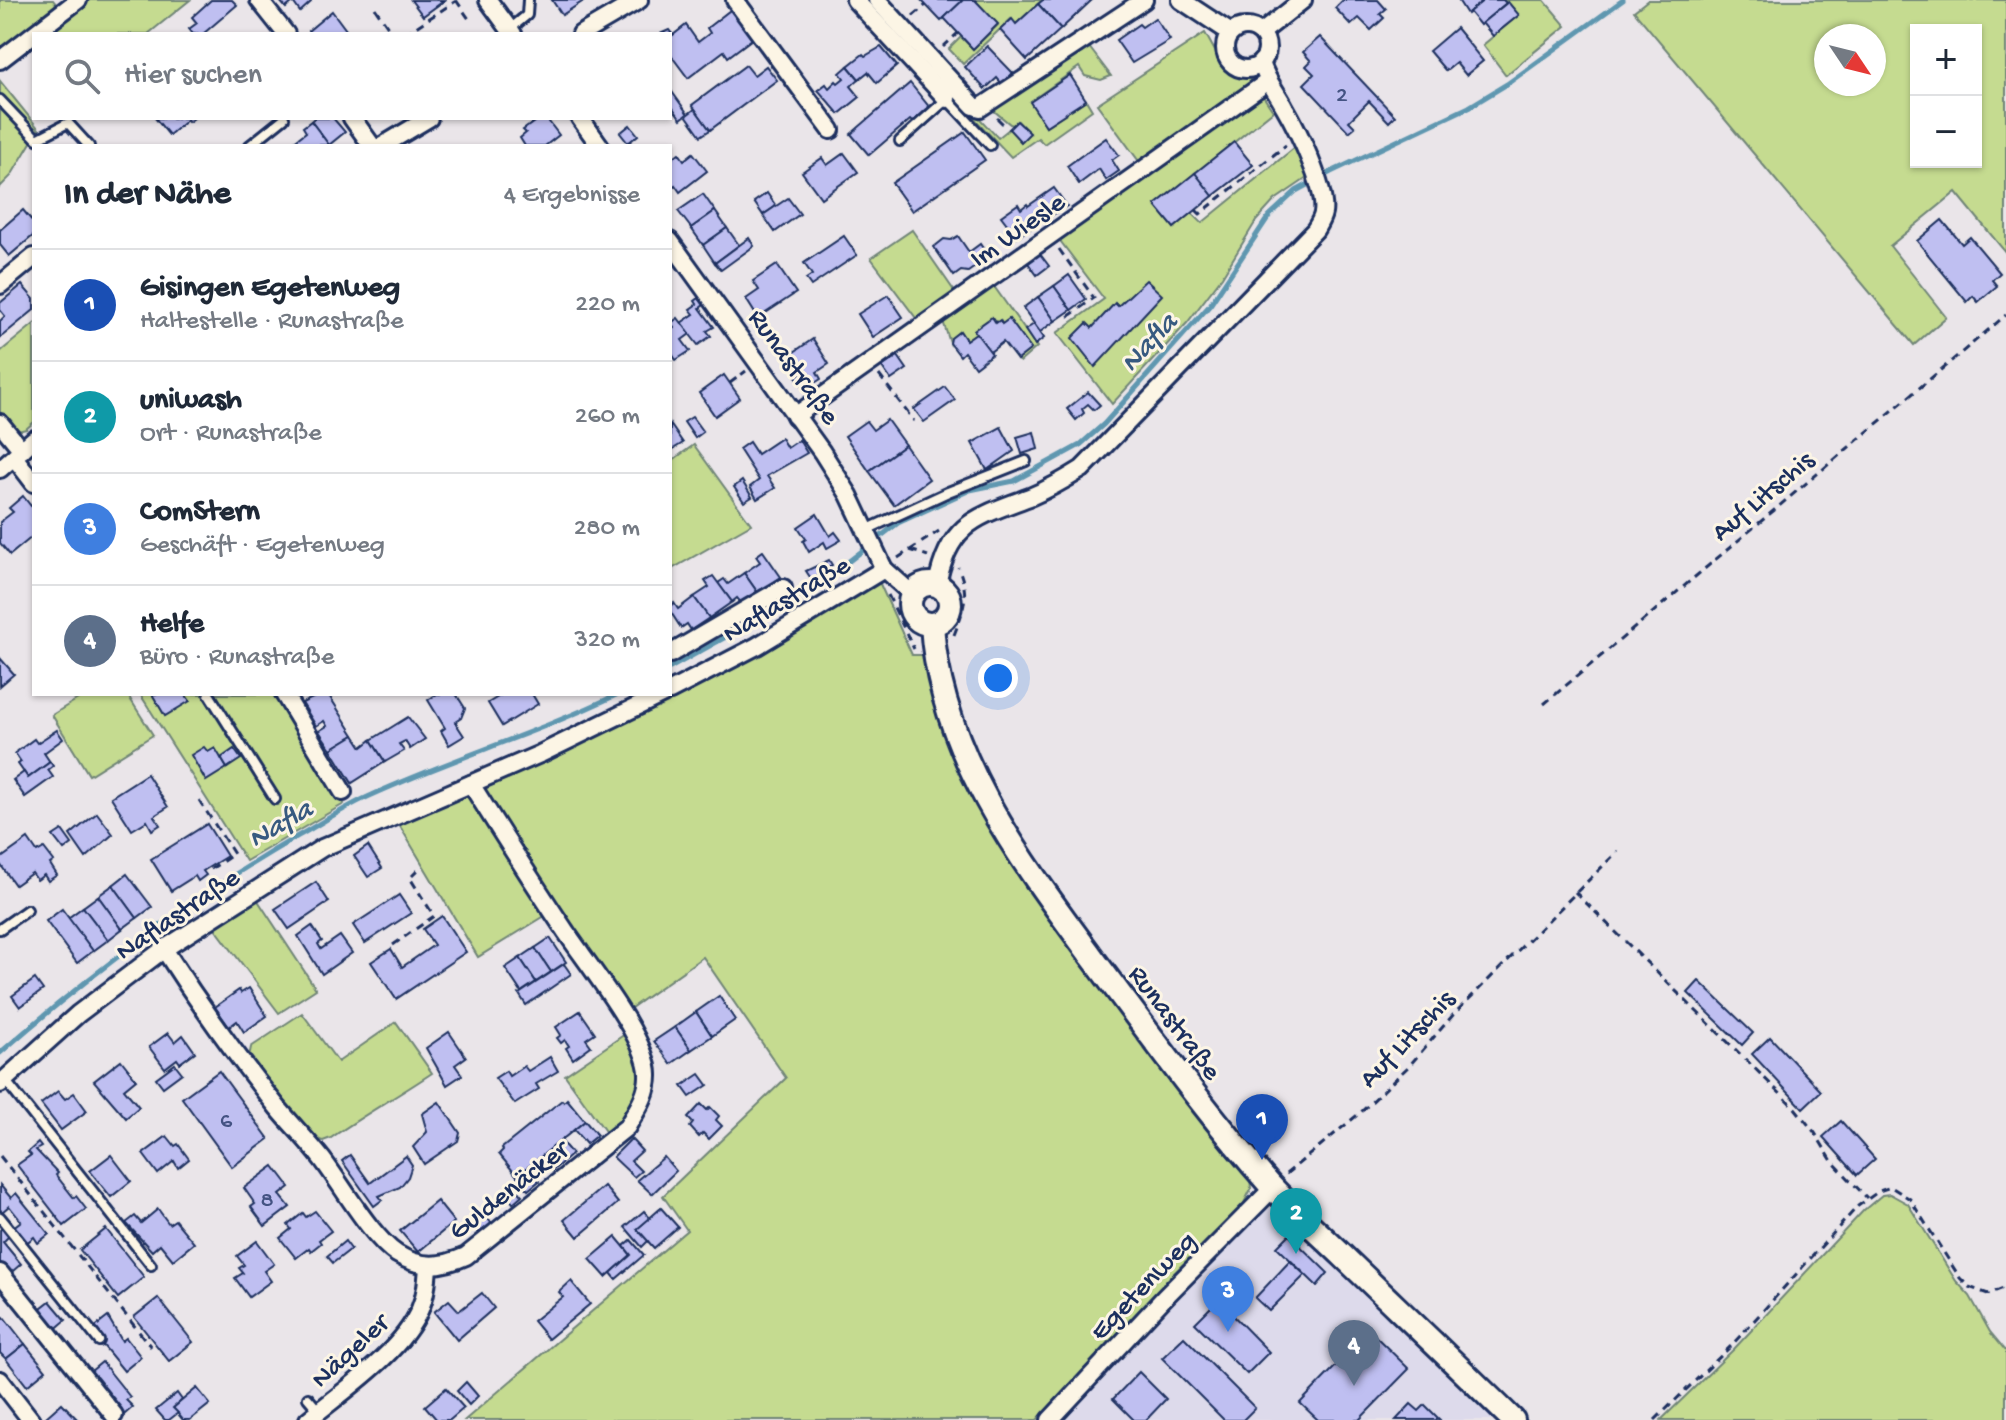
<!DOCTYPE html>
<html lang="de">
<head>
<meta charset="utf-8">
<style>
	body { margin:0; font-family:"Gochi Hand",sans-serif; background:#f2f2f3; color:#1f2937 }
	.controls { position:absolute; right:24px; top:24px; display:grid; overflow:hidden; border-radius:0px; box-shadow:0 2px 6px #0004 }
	.controls button { width:72px; height:72px; display:grid; place-items:center; padding:0; border:0; border-bottom:2px solid #e0e1e3; background:#fff; color:#1f2937; font:40px sans-serif }
	.compass { position:absolute; left:1814px; top:24px; width:72px; height:72px; border-radius:50%; background:#fff; box-shadow:0 2px 6px #0004; rotate:125deg }
	.you { position:absolute; left:998px; top:678px; width:28px; height:28px; margin:-20px; border:6px solid #fff; border-radius:50%; background:#1a73e8; box-shadow:0 0 0 12px #1a73e833 }
	.badge { display:grid; place-items:center; width:52px; height:52px; border-radius:50%; background:#1b2f5e; color:#fff; font-size:26px; font-weight:700 }
	.pin { position:absolute; translate:-50% -66px; filter:drop-shadow(0 2px 4px #0008) }
	.pin::after { content:''; position:absolute; top:42px; width:28px; height:24px; background:inherit; clip-path:polygon(0 0,100% 0,50% 100%) }
	.list { margin:0; padding:0; list-style:none }
	h2 { display:flex; justify-content:space-between; align-items:center; height:104px; margin:0; padding:0 32px; font-size:34px }
	h2 small { font-size:26px; font-weight:400; color:#747a83 }
	.list li { display:grid; grid-template-columns:52px 1fr auto; gap:24px; align-items:center; box-sizing:border-box; height:112px; padding:0 32px; border-top:2px solid #e0e1e3 }
	.list b { display:block; font-size:30px; white-space:nowrap }
	.list p { margin:0; font-size:26px; white-space:nowrap; color:#747a83 }
	.list em { font-size:26px; font-style:normal; color:#747a83 }
	.icon { flex:none; width:44px; height:44px; fill:none; stroke:currentColor; stroke-width:2; stroke-linecap:round; stroke-linejoin:round }
	.map { position:relative; flex:none; width:2006px; height:1420px; overflow:hidden }
	.search { position:absolute; background:#fff; box-shadow:0 2px 6px #0004; left:32px; top:32px; width:640px; height:88px; display:flex; align-items:center; gap:20px; box-sizing:border-box; padding:0 28px; border-radius:0px; color:#747a83; font-size:30px }
	.panel { position:absolute; background:#fff; box-shadow:0 2px 6px #0004; left:32px; top:144px; width:640px; height:552px; border-radius:0px }
	.map>svg:first-child { display:block }
</style>
</head>
<body>
<div class="map">
<svg width="2006" height="1420" viewBox="0 0 2006 1420">
	<rect width="100%" height="100%" fill="#eae5e9"/>
	<filter id="ink" filterUnits="userSpaceOnUse"><feTurbulence type="fractalNoise" baseFrequency=".0125" numOctaves="2"/><feDisplacementMap in="SourceGraphic" scale="16" xChannelSelector="R" yChannelSelector="G"/><feConvolveMatrix kernelMatrix="1 2 1 2 8 2 1 2 1" color-interpolation-filters="sRGB"/></filter>
	<g filter="url(#ink)">
		<polygon fill="#dddaeb" points="1273,1188 1513,1420 1050,1420"/>
		<g fill="#c5db90" stroke="#708577" stroke-width="2" fill-rule="evenodd">
			<polygon points="0,0 53,0 60,9 0,52"/>
			<polygon points="90,0 190,0 148,34 58,34 53,28"/>
			<polygon points="862,0 868,0 998,138 1009,129 1029,133 1018,121 1013,125 1010,124 993,110 1089,47 1111,76 1101,80 1085,76 1079,67 1031,101 1046,126 1086,100 1092,110 1044,144 1038,138 1011,157"/>
			<polygon points="975,0 1042,0 1016,24 1011,19 963,64 949,49 961,37 973,49 998,25"/>
			<polygon points="1504,0 1544,0 1566,26 1506,75 1483,45 1519,15"/>
			<path d="M1648 0H2006V253L1956 192 1890 246 1946 317 1914 345 1634 11ZM1916 30H1976V162H1916ZM1826 36H1874V84H1826Z"/>
			<polygon points="1205,33 1226,71 1253,80 1141,164 1097,104"/>
			<polygon points="0,81 39,129 11,176 0,187"/>
			<polygon points="1263,96 1273,111 1156,205 1174,228 1192,213 1202,223 1294,148 1310,176 1275,200 1256,221 1222,277 1187,323 1112,404 1057,333 1104,299 1058,238 1119,193"/>
			<polygon points="912,230 957,295 919,322 871,258"/>
			<polygon points="993,285 1037,347 1020,362 1017,360 1030,349 999,321 996,323 991,318 975,329 976,333 966,340 960,331 951,338 950,343 943,321"/>
			<polygon points="34,324 34,422 26,429 18,431 13,429 0,412 0,352"/>
			<polygon points="694,445 751,524 670,570 670,462"/>
			<polygon points="877,582 880,584 912,655 925,655 958,761 1250,1178 1251,1189 1242,1207 1172,1275 1037,1420 465,1420 687,1230 663,1196 786,1078 703,957 628,1010 585,952 486,796 486,788 632,719 631,716 755,653 762,652"/>
			<polygon points="86,694 127,694 153,735 89,775 52,715"/>
			<polygon points="140,694 278,694 344,804 246,861"/>
			<polygon points="467,795 548,914 478,957 398,823"/>
			<polygon points="257,899 316,989 279,1013 215,928"/>
			<path d="M302 1013 338 1062 396 1022 432 1073C398 1096 365 1114 331 1138L323 1141 315 1139 248 1062 251 1047Z"/>
			<polygon points="628,1032 642,1069 640,1084 626,1118 607,1134 565,1075"/>
			<polygon points="1890,1194 1908,1204 1956,1281 1970,1296 1990,1332 2006,1351 2006,1420 1661,1420 1734,1349 1864,1210 1882,1195"/>
		</g>
		<g fill="none" stroke-linecap="round" stroke-linejoin="round">
			<g stroke="#5f97b0" stroke-width="5">
				<polyline points="670,668 817,586 898,523 970,490 1014,481 1080,445 1104,424 1210,305 1269,216 1296,191 1331,172 1469,107 1507,84 1623,0"/>
				<path d="M0 1053C93 972 191 898 298 836 322 823 346 806 372 795 453 758 538 733 618 694"/>
			</g>
		</g>
		<g fill="#bfbff1" stroke="#1b2f5e" stroke-width="2">
			<polygon points="211,0 232,0 237,5 203,34 193,34 189,29 197,23 192,17"/>
			<polygon points="279,0 310,0 311,2 300,12 293,2 286,8"/>
			<polygon points="411,0 445,0 423,16"/>
			<polygon points="552,0 585,0 562,15"/>
			<polygon points="921,0 963,0 941,21"/>
			<polygon points="963,0 975,0 998,24 973,49 944,18"/>
			<polygon points="1043,0 1092,0 1061,29 1038,4"/>
			<polygon points="1343,0 1378,0 1386,9 1380,14 1384,18 1371,30 1359,18 1351,25 1335,8"/>
			<polygon points="1458,0 1484,0 1467,14"/>
			<polygon points="1484,0 1503,0 1506,3 1480,25 1469,12"/>
			<polygon points="1508,2 1519,15 1493,36 1482,23"/>
			<polygon points="1038,4 1061,29 1027,60 1000,30 1012,19 1016,24"/>
			<polygon points="734,7 756,36 728,57 724,51 688,78 670,54 670,34 660,34 669,30 673,35 686,25 698,42 710,33 707,28"/>
			<polygon points="332,11 349,34 310,34 308,31"/>
			<polygon points="1155,18 1170,40 1132,63 1116,40 1139,24 1142,27"/>
			<polygon points="1456,28 1483,61 1466,75 1456,63 1446,71 1429,51"/>
			<polygon points="1320,37 1395,116 1389,122 1369,101 1349,121 1355,127 1349,132 1304,84 1314,74 1306,66 1311,61 1303,52"/>
			<polygon points="987,46 1013,73 1002,84 997,78 985,89 965,67"/>
			<polygon points="881,47 897,66 877,83 868,72 859,79 848,66 863,54 865,56"/>
			<polygon points="746,65 754,75 766,66 777,80 710,130 692,105"/>
			<polygon points="848,66 859,79 851,86 860,97 839,114 818,90 826,84 829,88 836,81 838,83 844,78 840,73"/>
			<polygon points="1070,75 1086,100 1046,126 1030,102"/>
			<polygon points="910,83 930,108 913,123 910,120 869,155 851,134"/>
			<polygon points="670,89 688,114 695,109 710,130 701,136 686,115 681,119 670,104"/>
			<polygon points="155,118 194,118 189,122 187,120 169,135"/>
			<polygon points="314,118 333,118 345,132 329,145 311,121"/>
			<polygon points="531,118 546,118 559,135 545,146 525,146 520,138 526,133 523,130 534,122"/>
			<polygon points="311,121 329,145 288,146 306,132 303,127"/>
			<polygon points="1017,121 1030,133 1021,142 1009,129"/>
			<polygon points="630,125 638,135 628,143 620,133"/>
			<polygon points="965,132 985,160 912,211 892,183"/>
			<polygon points="1106,138 1119,155 1112,160 1119,171 1106,180 1099,169 1079,184 1067,166"/>
			<polygon points="1234,142 1253,165 1213,196 1195,173"/>
			<polygon points="679,153 684,160 693,153 707,171 680,192 675,185 670,189 670,160"/>
			<polygon points="844,153 858,172 821,198 802,172 822,158 827,165"/>
			<polygon points="1195,173 1213,196 1174,228 1155,205"/>
			<polygon points="1054,188 1067,206 1017,237 1001,216 1018,204 1021,209 1027,204 1028,206"/>
			<polygon points="767,193 776,206 763,215 754,202"/>
			<polygon points="703,194 715,211 691,228 678,211"/>
			<polygon points="788,198 800,214 775,232 763,215"/>
			<polygon points="23,210 34,223 34,235 9,256 0,245 0,230"/>
			<polygon points="715,211 727,228 703,245 691,228"/>
			<polygon points="1942,220 1962,244 1970,237 2000,273 1992,280 1997,286 1978,302 1973,296 1967,302 1917,241"/>
			<polygon points="727,228 739,245 715,263 703,245"/>
			<polygon points="844,236 857,255 811,286 806,279 812,275 804,263"/>
			<polygon points="958,236 969,252 980,244 989,257 968,272 961,271 954,276 934,247 944,239 951,240"/>
			<polygon points="749,238 754,246 721,270 715,263"/>
			<polygon points="1040,254 1049,266 1037,275 1028,263"/>
			<polygon points="777,265 796,293 758,318 746,299 759,290 753,281"/>
			<polygon points="1069,275 1086,299 1071,310 1054,286"/>
			<polygon points="1146,280 1162,295 1095,367 1072,338 1087,323 1092,328 1115,303 1118,306"/>
			<polygon points="22,285 34,299 34,310 0,338 0,321 5,316 0,310 0,303"/>
			<polygon points="1054,286 1071,310 1055,321 1038,297"/>
			<polygon points="888,295 903,317 873,337 858,314"/>
			<polygon points="1038,297 1055,321 1040,332 1023,308"/>
			<polygon points="699,298 704,305 700,308 714,327 707,331 711,336 698,345 681,323 694,314 690,309 697,304 695,301"/>
			<polygon points="992,317 996,323 1000,320 1002,324 1009,319 1031,349 1017,360 1003,342 990,352 974,330"/>
			<polygon points="678,318 690,334 682,340 690,351 676,360 670,351 670,331 674,328 671,323"/>
			<polygon points="1034,324 1044,338 1035,345 1025,330"/>
			<polygon points="960,331 966,340 976,333 992,354 975,367 964,352 960,356 950,343 951,338"/>
			<polygon points="813,339 829,364 817,372 821,379 805,389 796,376 806,370 794,352"/>
			<polygon points="898,356 907,369 891,380 882,367"/>
			<polygon points="724,375 740,398 715,416 699,393"/>
			<polygon points="945,387 955,400 924,422 914,409"/>
			<polygon points="1088,392 1100,405 1094,410 1088,404 1082,409 1084,413 1076,420 1067,409"/>
			<polygon points="692,417 703,432 695,438 684,422"/>
			<polygon points="887,420 905,445 869,471 845,436 866,421 873,430"/>
			<polygon points="670,424 683,443 670,451"/>
			<polygon points="1001,427 1014,451 987,470 972,443"/>
			<polygon points="1034,432 1038,449 1022,454 1017,437"/>
			<polygon points="781,438 787,448 799,440 807,453 767,476 775,488 757,499 750,487 759,480 739,449 749,442 757,454"/>
			<polygon points="905,445 929,479 894,505 869,471"/>
			<polygon points="742,481 752,497 744,502 734,487"/>
			<polygon points="23,496 31,506 34,505 34,538 33,536 10,555 0,543 0,522 13,512 9,508"/>
			<polygon points="817,514 830,536 835,532 841,540 827,548 824,542 809,552 803,541 806,539 798,527"/>
			<polygon points="763,551 781,577 758,593 744,573 760,562 756,556"/>
			<polygon points="829,560 832,565 812,580 806,571"/>
			<polygon points="744,573 758,593 742,604 737,598 732,602 718,583 724,579 728,584"/>
			<polygon points="713,576 732,602 709,618 694,597 709,587 705,581"/>
			<polygon points="694,597 709,618 691,630 687,624 681,628 670,611 670,606 674,603 678,609"/>
			<polygon points="0,658 14,674 0,686"/>
			<polygon points="152,694 185,694 190,701 165,716"/>
			<polygon points="321,694 328,694 354,735 331,749 319,731 327,726 324,721 316,726 302,703"/>
			<polygon points="437,694 456,694 465,708 461,718 455,722 464,736 449,745 441,731 445,728 428,700"/>
			<polygon points="503,694 532,694 538,704 502,726 488,703"/>
			<polygon points="408,717 425,739 410,749 405,741 399,744 404,751 385,762 371,740"/>
			<polygon points="57,730 63,739 44,753 50,762 28,778 18,764 21,762 15,753 34,739 37,743"/>
			<polygon points="354,735 362,747 371,740 385,762 352,783 331,749"/>
			<polygon points="204,747 208,752 215,748 227,768 206,781 191,755"/>
			<polygon points="234,749 241,759 227,768 221,758"/>
			<polygon points="50,762 53,766 48,770 53,777 25,797 13,780 24,772 28,778"/>
			<polygon points="147,774 168,807 154,816 160,825 152,830 147,821 132,830 111,797"/>
			<polygon points="97,813 113,834 86,858 70,835"/>
			<polygon points="207,824 227,856 203,871 206,875 198,881 195,876 171,891 151,859"/>
			<polygon points="62,830 72,844 64,850 53,836"/>
			<polygon points="28,839 37,852 44,848 54,861 50,864 57,875 48,881 44,875 37,880 32,873 15,885 0,864 0,859"/>
			<polygon points="368,846 382,868 368,877 354,856"/>
			<polygon points="127,874 152,907 137,918 113,885"/>
			<polygon points="316,882 329,902 289,929 275,909"/>
			<polygon points="113,885 137,918 122,929 98,896"/>
			<polygon points="399,895 411,913 365,943 353,925"/>
			<polygon points="98,896 122,929 108,940 83,907"/>
			<polygon points="83,907 108,940 93,951 68,918"/>
			<polygon points="62,909 93,951 77,963 46,921"/>
			<polygon points="442,916 466,952 396,999 371,962 391,949 402,967 434,945 423,929"/>
			<polygon points="312,926 322,941 318,944 321,949 340,936 352,953 322,974 298,936"/>
			<polygon points="550,938 566,962 551,972 535,948"/>
			<polygon points="535,948 551,972 536,982 520,958"/>
			<polygon points="520,958 536,982 521,992 505,968"/>
			<polygon points="564,964 571,974 526,1005 519,994"/>
			<polygon points="35,979 43,990 20,1007 12,996"/>
			<polygon points="1699,981 1753,1033 1742,1045 1688,993"/>
			<polygon points="249,988 267,1016 244,1032 237,1021 229,1027 215,1007 239,990 241,993"/>
			<polygon points="719,996 735,1020 712,1036 696,1012"/>
			<polygon points="580,1011 595,1033 586,1039 591,1046 573,1059 566,1048 569,1046 565,1040 561,1043 557,1038 561,1035 556,1027"/>
			<polygon points="696,1012 712,1036 691,1050 675,1027"/>
			<polygon points="675,1027 691,1050 671,1064 654,1041"/>
			<polygon points="449,1032 466,1057 455,1065 462,1075 447,1085 426,1048"/>
			<polygon points="168,1033 175,1042 183,1035 195,1052 180,1063 177,1059 165,1068 149,1047"/>
			<polygon points="1770,1037 1821,1091 1803,1108 1752,1054"/>
			<polygon points="550,1057 558,1071 536,1084 539,1089 515,1104 495,1078 506,1071 509,1076 524,1066 528,1071"/>
			<polygon points="121,1060 136,1079 124,1089 139,1107 126,1118 94,1081"/>
			<polygon points="175,1064 182,1073 163,1087 156,1078"/>
			<polygon points="219,1071 269,1139 232,1167 182,1098"/>
			<polygon points="700,1074 708,1085 690,1097 682,1086"/>
			<polygon points="58,1091 65,1099 74,1093 87,1111 61,1130 41,1104"/>
			<polygon points="567,1099 585,1121 517,1176 499,1154 503,1150 502,1148 562,1100 564,1102"/>
			<polygon points="439,1102 460,1133 458,1141 424,1164 413,1147 427,1132 422,1114"/>
			<polygon points="701,1104 707,1110 710,1107 719,1116 716,1120 722,1126 709,1139 703,1133 699,1137 690,1127 693,1123 688,1118"/>
			<polygon points="585,1121 597,1135 586,1144 574,1130"/>
			<polygon points="1841,1121 1875,1159 1857,1175 1823,1137"/>
			<polygon points="167,1136 175,1146 178,1144 189,1159 178,1168 174,1161 158,1174 143,1154"/>
			<polygon points="631,1139 642,1151 631,1161 641,1171 634,1177 613,1157"/>
			<polygon points="561,1141 572,1154 552,1171 541,1157"/>
			<polygon points="38,1143 41,1147 36,1150 58,1173 56,1175 74,1198 76,1196 86,1209 64,1226 17,1165 31,1155 28,1152"/>
			<polygon points="111,1155 131,1181 111,1197 90,1171"/>
			<polygon points="350,1155 370,1183 406,1156 412,1165 408,1177 400,1187 379,1196 382,1200 374,1206 342,1161"/>
			<polygon points="664,1157 676,1171 652,1194 637,1180"/>
			<polygon points="274,1166 290,1187 280,1195 290,1207 265,1226 251,1207 255,1204 244,1188"/>
			<polygon points="528,1167 539,1181 528,1190 517,1176"/>
			<polygon points="512,1183 522,1195 513,1203 503,1190"/>
			<polygon points="0,1185 11,1198 16,1193 49,1234 38,1243 34,1237 25,1244 12,1228 21,1221 9,1206 2,1212 0,1209"/>
			<polygon points="604,1186 618,1203 578,1237 564,1220"/>
			<polygon points="437,1201 454,1222 418,1252 400,1231"/>
			<polygon points="661,1208 678,1227 654,1248 637,1229"/>
			<polygon points="158,1209 169,1224 175,1220 194,1243 173,1260 160,1244 152,1251 126,1223 135,1216 141,1223"/>
			<polygon points="315,1211 331,1231 319,1240 321,1243 311,1251 309,1248 296,1258 280,1238 291,1229 288,1225 303,1213 306,1217"/>
			<polygon points="644,1211 650,1218 637,1229 648,1241 642,1247 625,1227"/>
			<polygon points="485,1215 492,1224 480,1234 473,1225"/>
			<polygon points="2,1228 9,1236 3,1242 21,1264 5,1278 0,1271 0,1230"/>
			<polygon points="106,1229 144,1277 118,1298 80,1250"/>
			<polygon points="1289,1235 1328,1273 1317,1286 1277,1247"/>
			<polygon points="616,1237 631,1255 606,1277 590,1259"/>
			<polygon points="631,1240 644,1255 616,1279 611,1273 631,1255 624,1246"/>
			<polygon points="257,1241 274,1264 264,1271 271,1281 249,1297 235,1278 243,1273 239,1268 244,1265 237,1256"/>
			<polygon points="345,1241 351,1249 333,1263 327,1256"/>
			<polygon points="1290,1261 1305,1275 1269,1311 1255,1298"/>
			<polygon points="571,1281 590,1304 548,1339 533,1321 563,1297 559,1292"/>
			<polygon points="482,1293 494,1308 457,1340 434,1312 449,1300 459,1311"/>
			<polygon points="158,1298 193,1342 169,1361 134,1317"/>
			<polygon points="1218,1300 1269,1352 1247,1374 1195,1323"/>
			<polygon points="50,1301 66,1320 53,1331 37,1311"/>
			<polygon points="4,1317 25,1344 6,1359 0,1353 0,1321"/>
			<polygon points="108,1317 122,1341 126,1338 141,1357 124,1371 101,1343 103,1340 94,1328"/>
			<polygon points="1370,1331 1409,1369 1359,1420 1318,1420 1300,1403"/>
			<polygon points="1184,1337 1255,1408 1243,1420 1224,1420 1162,1358"/>
			<polygon points="25,1344 46,1370 27,1386 6,1359"/>
			<polygon points="102,1362 130,1397 126,1400 133,1407 124,1415 85,1376"/>
			<polygon points="1139,1372 1166,1399 1146,1420 1134,1420 1113,1399"/>
			<polygon points="466,1382 478,1396 469,1405 457,1391"/>
			<polygon points="197,1388 210,1404 190,1420 183,1420 173,1408"/>
			<polygon points="446,1388 464,1408 450,1420 437,1420 425,1406"/>
			<polygon points="177,1393 182,1400 173,1408 178,1413 169,1420 165,1420 156,1410"/>
			<polygon points="62,1403 78,1420 49,1420 46,1417"/>
			<polygon points="1411,1404 1419,1411 1425,1405 1440,1420 1396,1420"/>
		</g>
		<g fill="none" stroke-linecap="round" stroke-linejoin="round">
			<defs>
				<g id="lane">
					<polyline points="510,29 527,15 528,0"/>
					<polyline points="0,100 37,139 68,123 89,146"/>
					<polyline points="900,141 947,99 990,145"/>
					<polyline points="249,146 284,118"/>
					<polyline points="866,530 948,492 1026,461"/>
					<polyline points="209,694 275,799"/>
					<polyline points="0,929 27,910"/>
					<polyline points="5,1080 151,1265"/>
					<polyline points="0,1217 99,1341"/>
					<polyline points="308,1398 319,1411"/>
				</g>
				<g id="street">
					<polyline points="259,0 286,34"/>
					<polyline points="488,0 513,34"/>
					<polyline points="735,0 831,130"/>
					<polyline points="855,0 947,99"/>
					<polyline points="877,0 974,106 980,108 1144,0"/>
					<polyline points="1181,0 1231,33"/>
					<circle cx="1246" cy="48" r="21"/>
					<polyline points="1261,33 1303,0"/>
					<polyline points="581,34 639,0"/>
					<polyline points="0,60 78,0"/>
					<polyline points="352,118 372,146"/>
					<polyline points="580,118 600,146"/>
					<polyline points="382,146 429,118"/>
					<polyline points="670,241 822,452 849,495 884,569 912,594"/>
					<polyline points="0,285 34,257"/>
					<polyline points="795,416 1267,82"/>
					<polyline points="0,423 22,450"/>
					<polyline points="14,457 34,483"/>
					<polyline points="0,469 34,439"/>
					<path d="M937 585C949 521 978 517 1032 496 1049 489 1066 479 1082 469L1315 230C1318 225 1322 219 1323 213 1327 190 1297 128 1284 106 1275 89 1267 82 1261 62"/>
					<polyline points="670,654 783,588"/>
					<polyline points="670,691 757,646 884,569"/>
					<polyline points="284,694 343,792"/>
					<path d="M164 949C199 1004 237 1057 278 1108 292 1125 308 1141 322 1159 342 1185 371 1237 397 1254 421 1269 442 1267 466 1256L627 1127C636 1111 648 1095 648 1076 650 1041 585 961 564 929 532 881 501 832 471 784"/>
					<polyline points="0,1084 78,1014 164,949 322,848 540,754 663,694"/>
					<polyline points="0,1273 114,1415"/>
					<polyline points="0,1380 31,1420"/>
					<path d="M308 1420C343 1391 402 1352 420 1309 426 1295 427 1281 428 1266"/>
					<polyline points="1050,1420 1164,1298 1273,1188"/>
				</g>
				<g id="secondary">
					<circle cx="930" cy="604" r="20"/>
					<path d="M932 625C940 752 1019 858 1092 957 1150 1034 1206 1113 1270 1185 1293 1210 1319 1233 1344 1257 1400 1311 1457 1365 1513 1420"/>
				</g>
			</defs>
			<use href="#lane" stroke="#1b2f5e" stroke-width="14"/>
			<use href="#street" stroke="#1b2f5e" stroke-width="22"/>
			<use href="#secondary" stroke="#1b2f5e" stroke-width="28"/>
			<g stroke="#1b2f5e" stroke-width="3" stroke-dasharray="8 6" stroke-linecap="butt">
				<polyline points="456,0 469,19"/>
				<polyline points="375,8 393,34"/>
				<polyline points="913,16 926,5"/>
				<polyline points="378,34 388,26"/>
				<polyline points="405,34 456,1"/>
				<polyline points="943,47 958,33"/>
				<polyline points="997,118 1003,124"/>
				<polyline points="1196,210 1200,214 1286,145"/>
				<polyline points="1059,249 1094,298 1065,319"/>
				<polyline points="879,375 914,421"/>
				<polyline points="730,383 746,371"/>
				<polyline points="910,550 928,556"/>
				<polyline points="898,558 939,531"/>
				<polyline points="888,595 914,649"/>
				<path d="M954 635C964 609 970 595 958 567"/>
				<polyline points="1544,704 2006,315"/>
				<polyline points="199,800 234,854 206,872"/>
				<polyline points="1575,892 1795,1108 1815,1133 1832,1161 1867,1198"/>
				<polyline points="393,945 434,916 410,878 418,870"/>
				<polyline points="0,1156 151,1347"/>
				<polyline points="1286,1174 1361,1112 1409,1066 1453,1015 1618,851"/>
				<polyline points="1655,1420 1731,1346 1858,1206 1879,1191 1891,1187 1910,1199 1960,1278 1969,1287 1988,1294 2006,1287"/>
			</g>
			<use href="#lane" stroke="#fcf5e5" stroke-width="8"/>
			<use href="#street" stroke="#fcf5e5" stroke-width="16"/>
			<use href="#secondary" stroke="#fcf5e5" stroke-width="22"/>
		</g>
	</g>
	<g text-anchor="middle" stroke-width="6" stroke-linejoin="round" paint-order="stroke">
		<g font-size="24" fill="#445383">
			<text x="1342" y="101">2</text>
			<text x="226" y="1127">6</text>
			<text x="267" y="1206">8</text>
		</g>
		<g font-size="28" fill="#1b2f5e" stroke="#fcf5e5">
			<text transform="translate(1016 228) rotate(-35)" y="10">Im Wiesle</text>
			<text transform="translate(796 365) rotate(54)" y="10">Runastraße</text>
			<text transform="translate(1761 494) rotate(-40)" y="10">Auf Litschis</text>
			<text transform="translate(785 597) rotate(-31)" y="10">Naflastraße</text>
			<text transform="translate(176 912) rotate(-34)" y="10">Naflastraße</text>
			<text transform="translate(1177 1021) rotate(53)" y="10">Runastraße</text>
			<text transform="translate(1405 1037) rotate(-46)" y="10">Auf Litschis</text>
			<text transform="translate(507 1188) rotate(-38)" y="10">Guldenäcker</text>
			<text transform="translate(1141 1284) rotate(-46)" y="10">Egetenweg</text>
			<text transform="translate(348 1349) rotate(-43)" y="10">Nägeler</text>
		</g>
		<g font-size="30" font-style="italic" fill="#375a80" stroke="#fcf5e5">
			<text transform="translate(1147 341) rotate(-47)" y="10">Nafla</text>
			<text transform="translate(279 822) rotate(-30)" y="10">Nafla</text>
		</g>
	</g>
</svg>
<div class="controls">
<button>+</button>
<button>−</button>
</div>
<svg class="compass" viewBox="-18 -18 36 36"><path d="M0-13l5 13h-10z" fill="#e53935"/><path d="M0 13l5-13h-10z" fill="#747a83"/></svg>
<div class="you"></div>
<div class="pin badge" style="left:1262px;top:1160px;background:#1a4fb4">1</div>
<div class="pin badge" style="left:1296px;top:1254px;background:#0f9aa8">2</div>
<div class="pin badge" style="left:1228px;top:1332px;background:#3f7fe0">3</div>
<div class="pin badge" style="left:1354px;top:1386px;background:#5c6f8a">4</div>
<div class="search"><svg class="icon" aria-label="search" viewBox="0 0 24 24"><circle cx="10" cy="10" r="6"/><path d="M15 15l6 6"/></svg>Hier suchen</div>
<section class="panel">
<h2>In der Nähe<small>4 Ergebnisse</small></h2>
<ul class="list">
<li><span class="badge" style="background:#1a4fb4">1</span><div><b>Gisingen Egetenweg</b><p>Haltestelle · Runastraße</p></div><em>220 m</em></li>
<li><span class="badge" style="background:#0f9aa8">2</span><div><b>uniwash</b><p>Ort · Runastraße</p></div><em>260 m</em></li>
<li><span class="badge" style="background:#3f7fe0">3</span><div><b>ComStern</b><p>Geschäft · Egetenweg</p></div><em>280 m</em></li>
<li><span class="badge" style="background:#5c6f8a">4</span><div><b>Helfe</b><p>Büro · Runastraße</p></div><em>320 m</em></li>
</ul>
</section>
</div>
</body>
</html>
